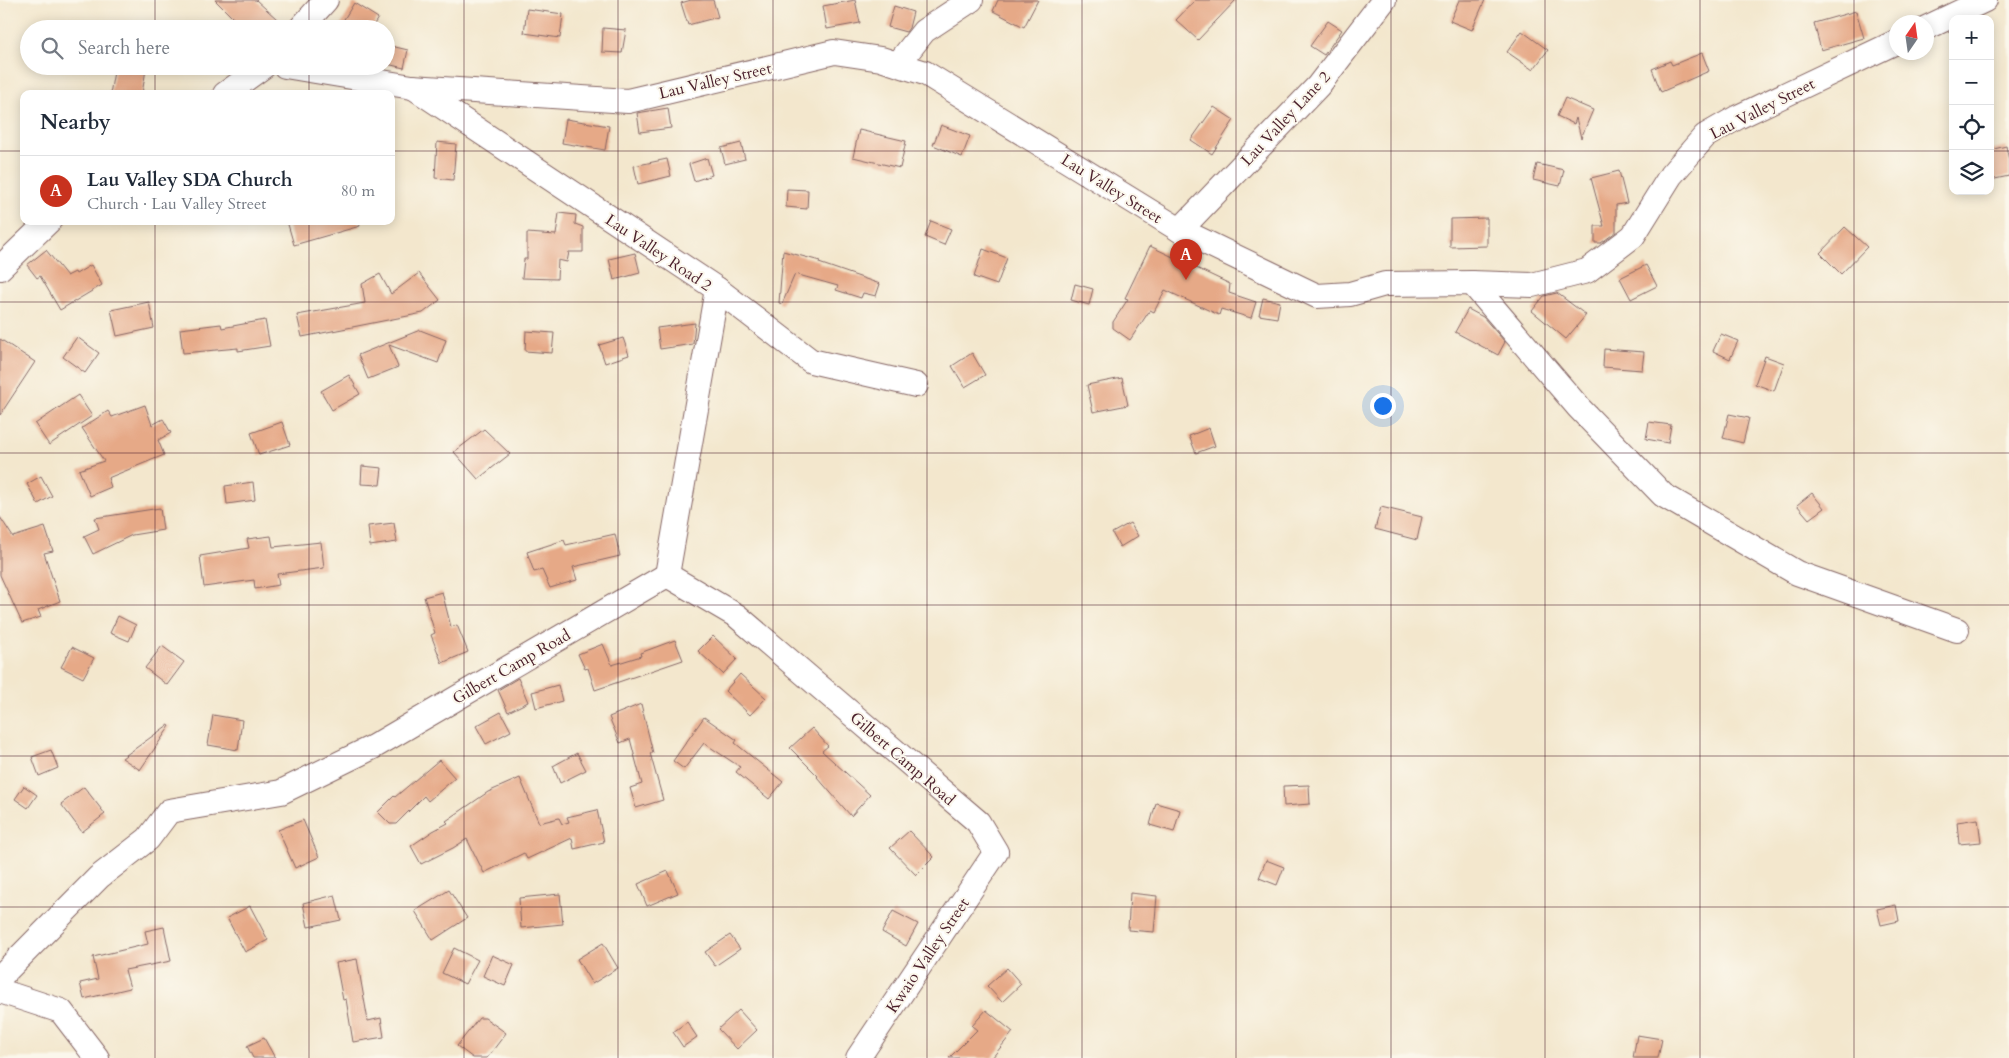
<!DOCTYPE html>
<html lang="en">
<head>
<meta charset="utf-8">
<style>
	body { margin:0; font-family:Cardo,serif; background:#f2f2f3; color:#1f2937 }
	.controls { position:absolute; right:15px; top:15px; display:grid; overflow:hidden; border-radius:10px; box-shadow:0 2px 12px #0003 }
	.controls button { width:45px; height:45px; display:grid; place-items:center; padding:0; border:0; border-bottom:1px solid #e0e1e3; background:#fff; color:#1f2937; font:25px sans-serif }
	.compass { position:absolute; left:1889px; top:15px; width:45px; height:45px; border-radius:50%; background:#fff; box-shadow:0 2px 12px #0003; rotate:13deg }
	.you { position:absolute; left:1382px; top:405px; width:18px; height:18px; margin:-12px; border:4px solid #fff; border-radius:50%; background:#1a73e8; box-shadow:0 0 0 8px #1a73e833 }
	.badge { display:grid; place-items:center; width:32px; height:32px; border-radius:50%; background:#c8321e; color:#fff; font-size:16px; font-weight:700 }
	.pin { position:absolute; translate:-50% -41px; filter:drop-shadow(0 1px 2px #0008) }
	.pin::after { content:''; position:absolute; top:26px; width:18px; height:15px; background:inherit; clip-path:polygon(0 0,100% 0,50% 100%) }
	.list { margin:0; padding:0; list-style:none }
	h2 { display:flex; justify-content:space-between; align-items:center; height:65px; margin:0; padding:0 20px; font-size:21px }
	h2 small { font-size:16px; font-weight:400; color:#747a83 }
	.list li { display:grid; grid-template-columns:32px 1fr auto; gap:15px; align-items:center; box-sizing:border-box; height:70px; padding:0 20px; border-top:1px solid #e0e1e3 }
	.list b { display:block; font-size:19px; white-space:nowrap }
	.list p { margin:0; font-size:16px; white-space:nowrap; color:#747a83 }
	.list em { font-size:16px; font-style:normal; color:#747a83 }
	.icon { flex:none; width:28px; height:28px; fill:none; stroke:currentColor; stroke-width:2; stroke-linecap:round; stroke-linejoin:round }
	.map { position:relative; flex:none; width:2009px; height:1058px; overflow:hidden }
	.search { position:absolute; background:#fff; box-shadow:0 2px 12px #0003; left:20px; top:20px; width:375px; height:55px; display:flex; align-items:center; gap:12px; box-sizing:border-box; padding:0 18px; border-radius:28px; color:#747a83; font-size:19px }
	.panel { position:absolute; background:#fff; box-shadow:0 2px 12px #0003; left:20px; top:90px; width:375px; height:135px; border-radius:10px }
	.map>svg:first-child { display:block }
</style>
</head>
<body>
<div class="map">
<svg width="2009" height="1058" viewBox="0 0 2009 1058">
	<rect width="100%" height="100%" fill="#fbf7ec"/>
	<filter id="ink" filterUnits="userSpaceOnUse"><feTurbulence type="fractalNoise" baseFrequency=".02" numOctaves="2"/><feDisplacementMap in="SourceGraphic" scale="10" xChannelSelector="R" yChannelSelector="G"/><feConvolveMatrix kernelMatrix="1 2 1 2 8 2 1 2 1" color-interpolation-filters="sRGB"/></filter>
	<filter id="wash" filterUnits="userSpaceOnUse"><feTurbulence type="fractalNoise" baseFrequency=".0096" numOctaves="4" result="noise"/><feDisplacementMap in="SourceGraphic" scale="20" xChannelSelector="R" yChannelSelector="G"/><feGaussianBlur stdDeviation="1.12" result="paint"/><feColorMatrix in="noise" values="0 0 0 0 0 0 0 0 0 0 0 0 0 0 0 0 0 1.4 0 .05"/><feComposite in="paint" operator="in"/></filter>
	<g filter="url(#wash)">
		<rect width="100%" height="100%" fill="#f3e7cd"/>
		<g id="blocks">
			<g fill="#e6a987">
				<polygon points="215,0 256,0 277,19 267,29 244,29"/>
				<polygon points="691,0 713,0 718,17 688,25 681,3"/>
				<polygon points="855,0 860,23 827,29 823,6"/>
				<polygon points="998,0 1038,0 1024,27 993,11"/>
				<polygon points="1195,0 1236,0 1198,40 1176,20"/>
				<polygon points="1459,0 1485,0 1472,30 1450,21"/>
				<polygon points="354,3 378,18 371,29 338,29"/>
				<polygon points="894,6 913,12 909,28 906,32 888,27"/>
				<polygon points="527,9 563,14 560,38 524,33"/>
				<polygon points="1856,11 1864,38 1821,50 1814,23"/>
				<polygon points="1328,21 1342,30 1324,55 1310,46"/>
				<polygon points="603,28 626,30 622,53 602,52"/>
				<polygon points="1522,31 1548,50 1533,70 1507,52"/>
				<polygon points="391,46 408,50 404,68 387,64"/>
				<polygon points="1702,53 1709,71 1661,92 1652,69 1670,61 1672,65"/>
				<polygon points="115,66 146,69 142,94 110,94"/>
				<polygon points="1565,98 1593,110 1581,138 1576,118 1574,124 1557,116"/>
				<polygon points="1214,107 1234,120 1212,154 1191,140"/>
				<polygon points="668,108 671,128 640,132 637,113"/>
				<polygon points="566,119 609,126 605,150 562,143"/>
				<polygon points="941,125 970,136 962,157 933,145"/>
				<polygon points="859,130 906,141 900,168 853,157"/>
				<polygon points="437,142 456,144 453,180 435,178"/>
				<polygon points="741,143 745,159 725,164 721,148"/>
				<polygon points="2006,146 2009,160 2009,176 1990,180 1990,150"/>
				<polygon points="707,158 712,175 694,181 689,164"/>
				<polygon points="667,159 671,176 638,184 634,166"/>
				<polygon points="1537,164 1564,170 1560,186 1533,180"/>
				<polygon points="1619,171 1627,203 1616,205 1616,232 1601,243 1595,243 1595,226 1604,226 1591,178"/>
				<polygon points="787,189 808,190 807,209 786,207"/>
				<polygon points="559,213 576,215 575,224 583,227 583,252 569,252 567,262 558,260 557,279 522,278 524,259 527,259 527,233 556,235"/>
				<polygon points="1487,218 1487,246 1450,247 1450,219"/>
				<polygon points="287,221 359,221 360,226 294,245"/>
				<polygon points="931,221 951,229 944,245 925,237"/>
				<polygon points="1845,227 1867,247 1841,274 1820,253"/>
				<polygon points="1150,246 1230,284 1229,293 1256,302 1251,318 1221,309 1219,315 1165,290 1154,312 1150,310 1130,340 1113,328 1113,322 1128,299 1125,298"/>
				<polygon points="983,249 1007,258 997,285 974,277"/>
				<polygon points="46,250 67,276 75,272 76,274 91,265 102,285 60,310 40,276 37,278 27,265"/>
				<polygon points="783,251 820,261 819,263 880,284 876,296 863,293 861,298 836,290 838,286 795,274 782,304 779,303"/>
				<polygon points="635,253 640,273 614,280 609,259"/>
				<polygon points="1646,265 1657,286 1631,299 1620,278"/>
				<polygon points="419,273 440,300 423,313 302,337 297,315 365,303 362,284 380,274 391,294"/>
				<polygon points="1075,284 1093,289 1089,305 1071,300"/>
				<polygon points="1557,293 1586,315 1566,339 1532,311 1544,296"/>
				<polygon points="1263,298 1280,302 1277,318 1259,315"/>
				<polygon points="149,302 154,328 117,336 111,310"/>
				<polygon points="1468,309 1483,317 1505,342 1498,355 1455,332"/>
				<polygon points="265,320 270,346 238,351 238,348 183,353 180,329 221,324 222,328"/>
				<polygon points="695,323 693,344 660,349 657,328"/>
				<polygon points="420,330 446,340 438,363 389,345 398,367 368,379 358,355"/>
				<polygon points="526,331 554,333 552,353 525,351"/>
				<polygon points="1721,334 1738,341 1730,359 1713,351"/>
				<polygon points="77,337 99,353 85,373 63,357"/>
				<polygon points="623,338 629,355 605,363 599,345"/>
				<polygon points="0,339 35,362 0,415"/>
				<polygon points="1604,349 1644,352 1642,370 1603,367"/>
				<polygon points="972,353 985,375 965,387 952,366"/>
				<polygon points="1765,356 1784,363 1774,391 1755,384"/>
				<polygon points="349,375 360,394 332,410 321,391"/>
				<polygon points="1122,378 1128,405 1093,412 1087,385"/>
				<polygon points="78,395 92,416 49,445 35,424"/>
				<polygon points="145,405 152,425 163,419 171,433 158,440 164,455 108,478 111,487 90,496 79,470 104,461 82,428 108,411 112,417"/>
				<polygon points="1729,414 1749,418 1743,443 1723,438"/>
				<polygon points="282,422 290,445 259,455 251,433"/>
				<polygon points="1649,422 1671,425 1668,443 1646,439"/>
				<polygon points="1209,428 1215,446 1196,453 1189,436"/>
				<polygon points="484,429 510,454 478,479 454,452"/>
				<polygon points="362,466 382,468 380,485 361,484"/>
				<polygon points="41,476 52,496 38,504 27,484"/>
				<polygon points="253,482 255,500 227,504 225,486"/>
				<polygon points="1812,493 1824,508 1809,519 1797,505"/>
				<polygon points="1381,507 1422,517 1417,540 1375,529"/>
				<polygon points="160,508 163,530 132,535 93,554 84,536 99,529 95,518"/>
				<polygon points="0,517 13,537 45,527 53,551 44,553 60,601 38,610 41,617 22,623 0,575"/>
				<polygon points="394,523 397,542 370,546 368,526"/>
				<polygon points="1130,523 1138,536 1120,547 1112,533"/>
				<polygon points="615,534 620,556 573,567 577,580 550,588 542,570 534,572 527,552 564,540 566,545"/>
				<polygon points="271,536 273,547 321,542 324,568 277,574 279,585 255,589 254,580 204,587 200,556 249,548 247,539"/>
				<polygon points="442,592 451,627 457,625 468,652 442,663 431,635 435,633 424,597"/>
				<polygon points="118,616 136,625 129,641 110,633"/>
				<polygon points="713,636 737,659 723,674 698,651"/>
				<polygon points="675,640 683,660 595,690 588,668 585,669 578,654 603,644 612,665 641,656 640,653"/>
				<polygon points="162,646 184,662 167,685 145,668"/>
				<polygon points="72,647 94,658 83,678 61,667"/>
				<polygon points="740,674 766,698 750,715 725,691"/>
				<polygon points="518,678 528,702 508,712 498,690"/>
				<polygon points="558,685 562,701 536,708 532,692"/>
				<polygon points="641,704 653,753 650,753 663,800 636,808 630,788 642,784 630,739 620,743 609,717"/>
				<polygon points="501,712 511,731 486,744 476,726"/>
				<polygon points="213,715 242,720 238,750 208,745"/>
				<polygon points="704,717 737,740 735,743 783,782 769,799 736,772 740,767 704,743 684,769 673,761"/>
				<polygon points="168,725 170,726 140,770 122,758"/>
				<polygon points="812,728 828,746 822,751 870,795 851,816 817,777 818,776 790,748"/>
				<polygon points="51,750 58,768 39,776 32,757"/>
				<polygon points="577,753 586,770 560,783 553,766"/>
				<polygon points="439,760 455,778 428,801 424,796 396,824 390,824 378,812 394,796 395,797"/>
				<polygon points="520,778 539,823 559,818 562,824 569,822 567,817 597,810 604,842 574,849 572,838 527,859 524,853 484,873 467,839 453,848 421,864 411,846 433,831 448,823 446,821 488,792"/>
				<polygon points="1309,785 1310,804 1284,806 1283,786"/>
				<polygon points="24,786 37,795 28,808 15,799"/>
				<polygon points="84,787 105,814 82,832 61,804"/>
				<polygon points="1156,803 1180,810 1174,832 1150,825"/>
				<polygon points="1978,819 1981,842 1959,844 1957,822"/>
				<polygon points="303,820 319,857 295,868 278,830"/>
				<polygon points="909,831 934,857 916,875 890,848"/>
				<polygon points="1266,860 1284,867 1277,885 1259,878"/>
				<polygon points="668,871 678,893 647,906 638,884"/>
				<polygon points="449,890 467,918 433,940 415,911"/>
				<polygon points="1130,893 1157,896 1154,932 1128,930"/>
				<polygon points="560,894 563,924 521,928 519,898"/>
				<polygon points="335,895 341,920 308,927 303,903"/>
				<polygon points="1896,905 1899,921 1881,925 1877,909"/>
				<polygon points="250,906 268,940 245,952 227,918"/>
				<polygon points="893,911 918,924 906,946 882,932"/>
				<polygon points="164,927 171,961 125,970 130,988 84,999 80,983 98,979 93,957 148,944 145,931"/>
				<polygon points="730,935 740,949 715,966 705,952"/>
				<polygon points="603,943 618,968 592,984 577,959"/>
				<polygon points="454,948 478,960 465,984 442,973"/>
				<polygon points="492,955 514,965 505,986 483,976"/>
				<polygon points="357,959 368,1021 381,1018 384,1037 353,1042 346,999 343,1000 336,963"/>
				<polygon points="1007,968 1021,984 1002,1002 987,986"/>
				<polygon points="739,1010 757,1030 737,1049 718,1029"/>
				<polygon points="986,1010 1013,1032 992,1058 949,1058 977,1030 972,1026"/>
				<polygon points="479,1018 485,1018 506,1033 487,1058 473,1058 457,1046"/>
				<polygon points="687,1022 697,1037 683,1047 673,1032"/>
				<polygon points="1637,1035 1662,1039 1658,1058 1633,1058"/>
				<polygon points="264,1038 275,1058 253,1058 247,1046"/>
			</g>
		</g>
	</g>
	<g filter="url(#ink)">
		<use href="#blocks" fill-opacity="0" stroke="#856564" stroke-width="1"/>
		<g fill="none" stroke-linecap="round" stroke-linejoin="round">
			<defs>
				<g id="minor">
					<polyline points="1926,28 1985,0"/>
					<polyline points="300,29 326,0"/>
					<polyline points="898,64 924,31 971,0"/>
					<polyline points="285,66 412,87 628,101 834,52 881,59 925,73 1180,230 1317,296 1350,294 1385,284 1472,283 1532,285 1587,271 1633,236 1671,175 1705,136 1738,117 1896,42"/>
					<polyline points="413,87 717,289 811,361 916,385"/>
					<polyline points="225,94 264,66"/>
					<polyline points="1180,230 1318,86 1384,0"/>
					<polyline points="0,268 49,221"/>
					<polyline points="1472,283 1579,408 1663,495 1797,573 1957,630"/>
					<polyline points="667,575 717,289"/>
					<polyline points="0,977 99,877 148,839 169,811 281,792 373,747 667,575 737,616 978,822 996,852 858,1058"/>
					<polyline points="0,991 61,1011 97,1058"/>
				</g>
			</defs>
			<use href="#minor" stroke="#856564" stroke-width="26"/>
			<use href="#minor" stroke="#fff" stroke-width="24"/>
		</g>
	</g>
	<path fill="none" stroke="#4a1f2b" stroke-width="1" stroke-opacity="0.55" d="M155 0V29M309 0V29M464 0V1058M618 0V1058M773 0V1058M927 0V1058M1082 0V1058M1236 0V1058M1391 0V1058M1545 0V1058M1700 0V1058M1854 0V1058M155 66V94M309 66V94M0 151H24M391 151H1953M1990 151H2009M155 221V1058M309 221V1058M0 302H2009M0 453H2009M0 605H2009M0 756H2009M0 907H2009"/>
	<g text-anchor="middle" stroke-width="4" stroke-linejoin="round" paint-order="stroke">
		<g font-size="16" fill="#4a1f2b" stroke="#fbf7ec">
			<text transform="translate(715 80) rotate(-13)" y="6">Lau Valley Street</text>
			<text transform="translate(1762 108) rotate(-27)" y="6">Lau Valley Street</text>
			<text transform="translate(1285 118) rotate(-47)" y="6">Lau Valley Lane 2</text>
			<text transform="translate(1112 188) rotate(32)" y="6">Lau Valley Street</text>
			<text transform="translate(659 252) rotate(34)" y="6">Lau Valley Road 2</text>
			<text transform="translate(511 666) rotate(-30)" y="6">Gilbert Camp Road</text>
			<text transform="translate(903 758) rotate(41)" y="6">Gilbert Camp Road</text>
			<text transform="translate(927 955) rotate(-56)" y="6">Kwaio Valley Street</text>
		</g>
	</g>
</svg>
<div class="controls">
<button>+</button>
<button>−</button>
<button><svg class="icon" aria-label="locate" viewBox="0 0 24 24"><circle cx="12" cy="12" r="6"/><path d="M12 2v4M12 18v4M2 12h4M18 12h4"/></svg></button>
<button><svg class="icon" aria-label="layers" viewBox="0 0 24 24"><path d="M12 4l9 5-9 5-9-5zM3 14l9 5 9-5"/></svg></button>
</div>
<svg class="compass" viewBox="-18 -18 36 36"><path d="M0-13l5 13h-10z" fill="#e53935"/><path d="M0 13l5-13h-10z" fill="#747a83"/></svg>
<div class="you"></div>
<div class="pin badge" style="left:1186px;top:280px">A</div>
<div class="search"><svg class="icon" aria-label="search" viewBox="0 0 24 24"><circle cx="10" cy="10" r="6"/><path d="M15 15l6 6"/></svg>Search here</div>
<section class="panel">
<h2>Nearby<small></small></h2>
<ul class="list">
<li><span class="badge">A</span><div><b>Lau Valley SDA Church</b><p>Church · Lau Valley Street</p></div><em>80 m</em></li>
</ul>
</section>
</div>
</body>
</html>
